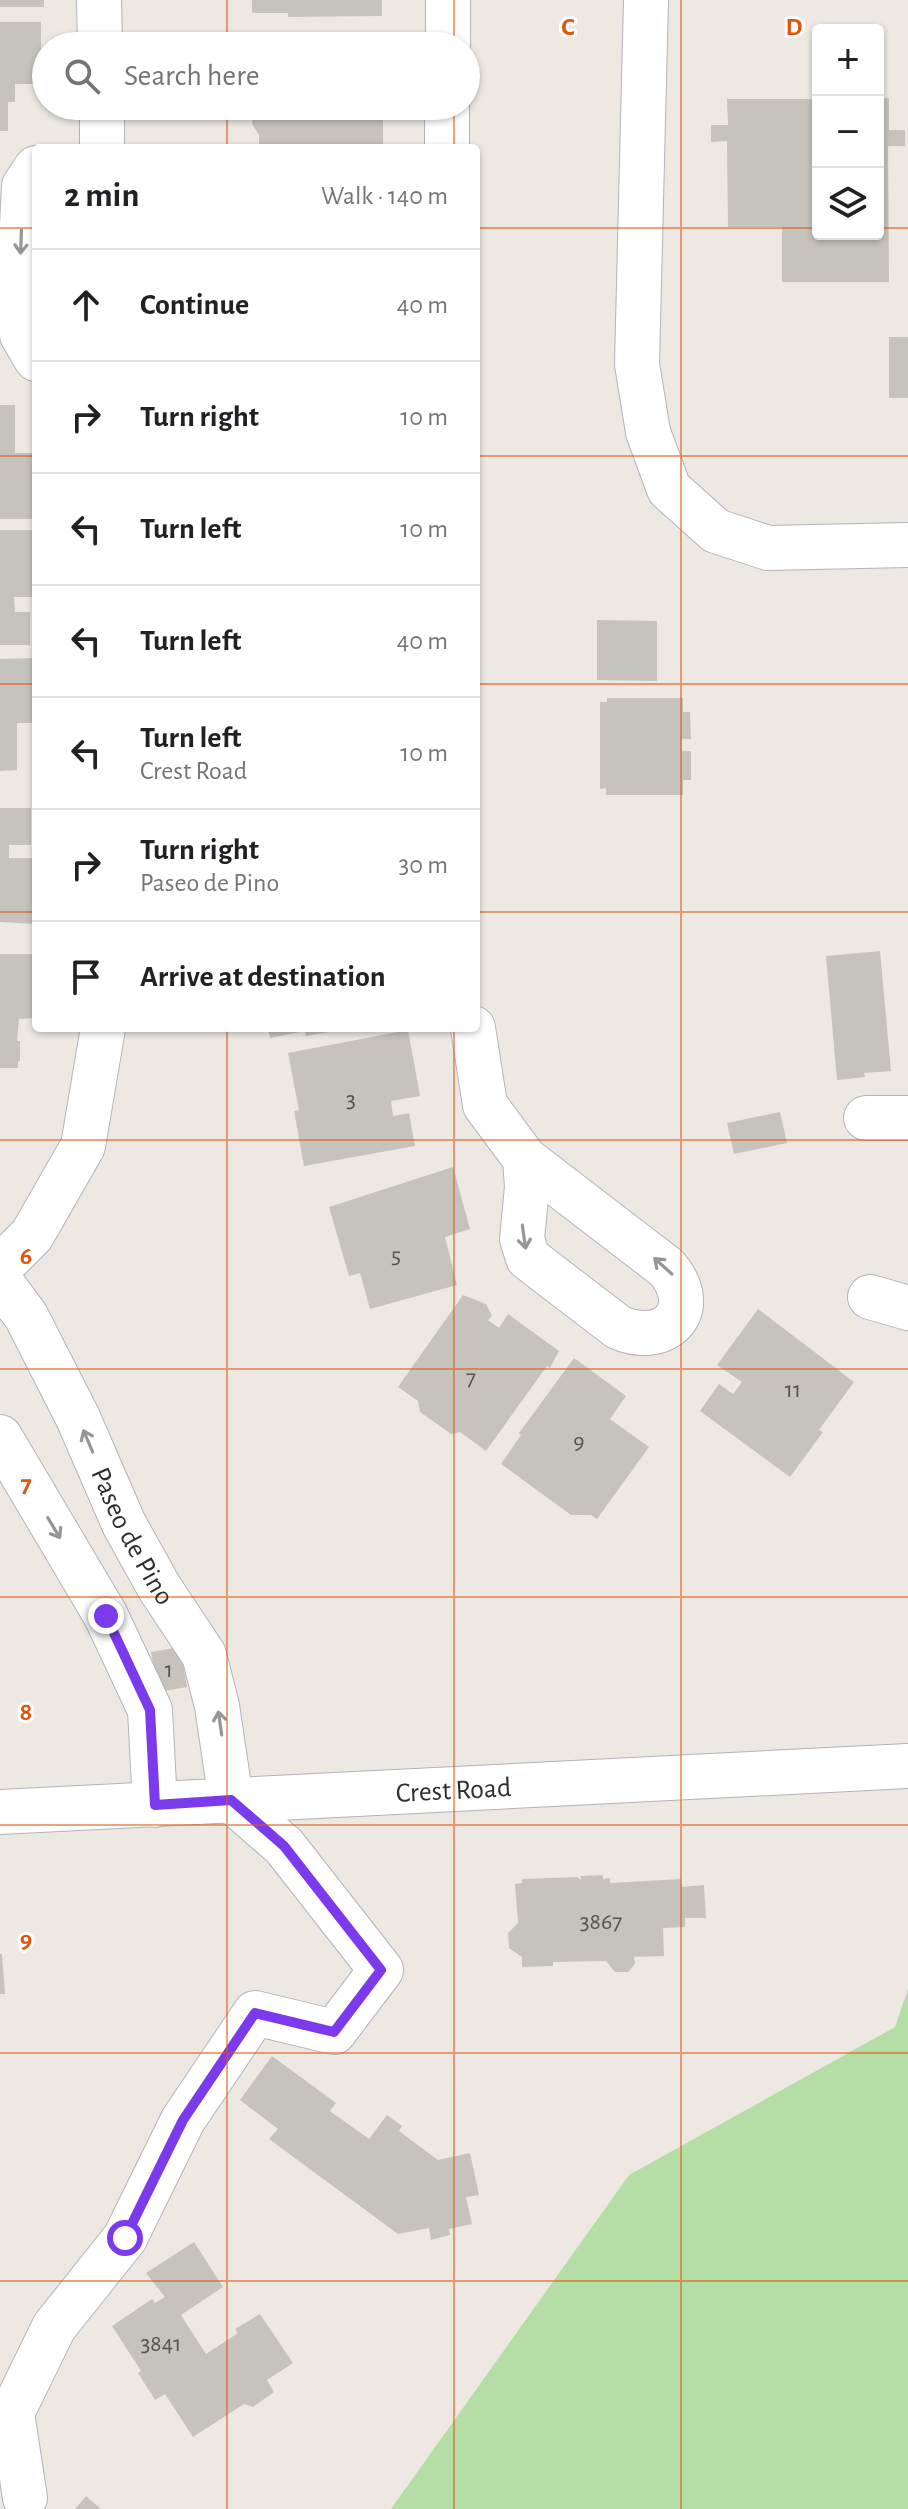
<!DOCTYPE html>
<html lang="en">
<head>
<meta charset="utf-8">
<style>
	body { margin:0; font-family:"Alegreya Sans",sans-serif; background:#f6f6f6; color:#202124 }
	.controls { position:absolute; right:24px; top:24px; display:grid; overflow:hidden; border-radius:8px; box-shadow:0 2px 6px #0004 }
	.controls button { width:72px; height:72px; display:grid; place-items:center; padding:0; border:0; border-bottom:2px solid #e0e0e0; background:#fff; color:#202124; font:40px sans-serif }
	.stop { position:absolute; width:24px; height:24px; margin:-18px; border:6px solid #7c3aed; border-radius:50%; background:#fff }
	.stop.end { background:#7c3aed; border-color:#fff; box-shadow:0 2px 8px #0008 }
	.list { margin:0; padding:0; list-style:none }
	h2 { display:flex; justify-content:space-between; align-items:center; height:104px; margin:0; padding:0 32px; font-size:34px }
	h2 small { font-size:26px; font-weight:400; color:#757577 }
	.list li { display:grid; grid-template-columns:52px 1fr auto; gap:24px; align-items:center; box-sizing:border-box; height:112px; padding:0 32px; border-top:2px solid #e0e0e0 }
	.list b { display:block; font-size:30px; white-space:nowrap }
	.list p { margin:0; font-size:26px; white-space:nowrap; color:#757577 }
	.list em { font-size:26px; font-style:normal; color:#757577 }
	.icon { flex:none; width:44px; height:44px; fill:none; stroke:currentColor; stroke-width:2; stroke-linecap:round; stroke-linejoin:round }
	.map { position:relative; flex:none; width:908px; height:2509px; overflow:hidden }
	.search { position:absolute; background:#fff; box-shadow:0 2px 6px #0004; left:32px; top:32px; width:448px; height:88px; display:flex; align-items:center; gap:20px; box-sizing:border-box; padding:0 28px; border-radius:44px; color:#757577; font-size:30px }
	.panel { position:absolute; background:#fff; box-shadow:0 2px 6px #0004; left:32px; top:144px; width:448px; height:888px; border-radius:8px }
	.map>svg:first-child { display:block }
</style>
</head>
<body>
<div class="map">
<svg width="908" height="2509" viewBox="0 0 908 2509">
	<rect width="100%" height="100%" fill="#ede9e2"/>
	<polygon fill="#b5dda6" points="908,1989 908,2509 391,2509 629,2175 895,2027"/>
	<g fill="#c6c3bd">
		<rect x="0" y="0" width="44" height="7"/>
		<polygon points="252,0 382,0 382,16 288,17 288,13 252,13"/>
		<polygon points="0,22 41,22 41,84 15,84 15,102 8,102 8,131 0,131"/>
		<polygon points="878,98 889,98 889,130 905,130 905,146 888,146 889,282 782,282 782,227 728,227 727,141 711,142 711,125 728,125 727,99 818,99 818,234 878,234"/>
		<polygon points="253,106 383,106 383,148 259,148 259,135 252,124"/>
		<rect x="889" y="337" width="19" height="61"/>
		<polygon points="0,405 15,405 15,453 36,453 36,519 0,519"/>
		<polygon points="0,530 36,530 36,597 14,597 15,612 30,612 30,645 0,645"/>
		<polygon points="597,620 657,621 657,681 597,680"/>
		<polygon points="36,658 36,723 17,723 17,770 0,771 0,659"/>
		<polygon points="607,698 683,698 683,712 690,712 691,739 682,739 682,751 691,751 691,780 683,780 683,795 606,795 606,788 600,789 600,702 607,702"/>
		<polygon points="0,808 31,808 31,845 9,845 9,858 36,858 36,924 0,922"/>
		<polygon points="880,951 891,1071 864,1073 865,1077 837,1080 826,956"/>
		<polygon points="0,954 36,954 36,1018 19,1019 17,1041 20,1041 20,1061 18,1061 18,1068 0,1068"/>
		<polygon points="268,1028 340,1028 340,1030 306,1036 305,1031 270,1038"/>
		<polygon points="408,1030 420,1096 391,1101 393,1116 409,1113 415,1146 304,1166 294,1111 299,1110 288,1053"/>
		<polygon points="780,1112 787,1143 734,1154 727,1123"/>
		<polygon points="453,1167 470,1229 445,1237 457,1285 370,1309 360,1273 349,1276 329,1207"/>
		<polygon points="463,1295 486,1304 492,1316 488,1320 499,1328 508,1314 559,1351 550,1368 547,1366 486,1451 460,1432 451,1434 420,1412 418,1401 398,1387"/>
		<polygon points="758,1309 854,1382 819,1430 823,1432 790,1477 700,1411 719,1384 733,1394 742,1382 717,1365"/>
		<polygon points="574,1358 626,1396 610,1419 649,1447 597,1519 591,1515 571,1515 501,1464 521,1435 519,1433"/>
		<polygon points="180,1647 187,1687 158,1692 151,1652"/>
		<polygon points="603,1875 603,1879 610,1878 610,1883 681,1879 682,1887 704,1885 706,1918 685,1918 685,1927 663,1928 664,1956 634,1957 635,1964 628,1972 615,1972 606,1961 553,1962 553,1966 522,1967 522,1957 509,1948 508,1933 518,1923 515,1884 522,1883 522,1879 577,1877 581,1880 581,1876"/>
		<polygon points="0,1954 2,1954 5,1994 0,1994"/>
		<polygon points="272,2056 336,2103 330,2111 369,2139 387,2115 402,2126 399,2131 438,2160 470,2153 479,2195 466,2197 472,2224 449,2229 450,2235 431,2240 429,2228 398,2234 269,2139 278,2129 240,2100"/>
		<polygon points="194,2242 223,2287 181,2315 206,2354 238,2333 235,2329 260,2314 293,2363 267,2380 274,2392 253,2407 244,2404 193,2437 165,2394 155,2400 138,2373 141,2371 112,2326 152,2299 155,2303 165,2297 146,2273"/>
		<polygon points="86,2496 101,2509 75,2509"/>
	</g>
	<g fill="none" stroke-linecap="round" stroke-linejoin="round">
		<defs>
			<g id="minor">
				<polyline points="99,0 100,46"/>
				<polyline points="646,0 637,364 648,432 669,489 716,531 768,548 908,545"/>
				<polyline points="448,46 448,0"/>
				<polyline points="102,106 102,148"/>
				<polyline points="447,148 447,106"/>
				<polyline points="36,168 24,186 21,245 22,335 36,359"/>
				<path d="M473 1028 485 1105 525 1159 667 1268C703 1311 664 1348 618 1327L528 1258 522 1239 527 1187 525 1159"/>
				<polyline points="866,1118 908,1118"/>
				<polyline points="0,1267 32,1235 83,1146 103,1028"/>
				<path id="s1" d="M0 1281 26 1316 78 1418 124 1524 159 1587 204 1655 217 1706 231 1800 284 1846 381 1970 334 2032 255 2013 183 2120 125 2238 54 2327 12 2413 25 2498"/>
				<polyline points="870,1297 908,1308"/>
				<polyline points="0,1437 106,1616 150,1710 155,1805"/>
				<path id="s2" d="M0 1812 908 1766"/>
			</g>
		</defs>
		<use href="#minor" stroke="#b2b3bc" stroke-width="46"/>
		<use href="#minor" stroke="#fff" stroke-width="44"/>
	</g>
	<defs><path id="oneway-shaft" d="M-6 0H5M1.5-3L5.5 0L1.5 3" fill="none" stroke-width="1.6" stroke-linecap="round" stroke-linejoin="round" transform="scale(2)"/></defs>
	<g stroke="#969696">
		<use href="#oneway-shaft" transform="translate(21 242) rotate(92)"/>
		<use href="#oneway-shaft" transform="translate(524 1237) rotate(82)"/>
		<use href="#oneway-shaft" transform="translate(663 1266) rotate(-138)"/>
		<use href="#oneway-shaft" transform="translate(88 1441) rotate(-113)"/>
		<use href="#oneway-shaft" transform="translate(54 1528) rotate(59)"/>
		<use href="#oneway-shaft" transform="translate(220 1723) rotate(-98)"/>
	</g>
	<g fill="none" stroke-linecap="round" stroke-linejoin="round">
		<polyline stroke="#7c3aed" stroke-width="10" points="106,1616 150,1710 155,1805 231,1800 284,1846 381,1970 334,2032 255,2013 183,2120 125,2238"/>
	</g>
	<path fill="none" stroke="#df570e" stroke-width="2" stroke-opacity="0.55" d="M227 0V46M454 0V46M681 0V2509M227 106V148M454 106V148M0 228H36M476 228H818M878 228H908M0 456H36M476 456H908M0 684H36M476 684H908M0 912H36M476 912H908M227 1028V2509M454 1028V2509M0 1140H908M0 1369H908M0 1597H908M0 1825H908M0 2053H908M0 2281H908"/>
	<g text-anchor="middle" stroke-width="6" stroke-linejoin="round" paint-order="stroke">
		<g font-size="24" fill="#545352">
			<text x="351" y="1107">3</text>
			<text x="396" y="1263">5</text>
			<text x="471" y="1385">7</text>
			<text x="793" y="1397">11</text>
			<text x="579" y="1449">9</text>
			<text x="169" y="1677">1</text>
			<text x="601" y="1929">3867</text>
			<text x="161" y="2351">3841</text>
		</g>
		<g font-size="28" fill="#2e2e2e" stroke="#fff">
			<text dy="10" stroke="none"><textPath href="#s1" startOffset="288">Paseo de Pino</textPath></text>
			<text dy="10" stroke="none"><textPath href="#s2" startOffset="454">Crest Road</textPath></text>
		</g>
	</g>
	<g font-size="26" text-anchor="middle" font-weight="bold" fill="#df570e" stroke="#fff" stroke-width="6" stroke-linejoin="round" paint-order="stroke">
		<text x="568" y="35">C</text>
		<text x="794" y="35">D</text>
		<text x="26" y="1264">6</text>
		<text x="26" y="1492">7</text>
		<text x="26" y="1720">8</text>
		<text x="26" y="1948">9</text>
	</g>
</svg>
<div class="controls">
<button>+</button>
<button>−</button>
<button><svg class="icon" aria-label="layers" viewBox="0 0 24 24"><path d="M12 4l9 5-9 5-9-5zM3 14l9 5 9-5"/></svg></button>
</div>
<div class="stop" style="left:125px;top:2238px"></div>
<div class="stop end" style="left:106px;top:1616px"></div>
<div class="search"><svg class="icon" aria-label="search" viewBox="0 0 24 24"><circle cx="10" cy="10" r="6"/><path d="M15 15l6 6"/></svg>Search here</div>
<section class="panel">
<h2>2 min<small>Walk · 140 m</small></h2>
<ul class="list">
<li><svg class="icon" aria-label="ahead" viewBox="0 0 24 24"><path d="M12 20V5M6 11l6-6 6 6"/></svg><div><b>Continue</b></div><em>40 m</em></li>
<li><svg class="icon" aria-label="right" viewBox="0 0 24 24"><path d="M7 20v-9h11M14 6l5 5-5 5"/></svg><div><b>Turn right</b></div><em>10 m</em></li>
<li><svg class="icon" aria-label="left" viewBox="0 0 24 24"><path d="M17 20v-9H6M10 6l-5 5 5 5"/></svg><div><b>Turn left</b></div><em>10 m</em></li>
<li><svg class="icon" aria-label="left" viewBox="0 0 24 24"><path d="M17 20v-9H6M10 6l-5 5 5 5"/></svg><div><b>Turn left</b></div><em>40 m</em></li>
<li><svg class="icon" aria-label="left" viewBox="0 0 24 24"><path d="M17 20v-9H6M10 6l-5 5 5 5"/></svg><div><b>Turn left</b><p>Crest Road</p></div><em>10 m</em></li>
<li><svg class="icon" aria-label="right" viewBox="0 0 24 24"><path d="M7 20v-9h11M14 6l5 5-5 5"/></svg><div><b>Turn right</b><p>Paseo de Pino</p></div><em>30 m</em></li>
<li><svg class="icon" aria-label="arrive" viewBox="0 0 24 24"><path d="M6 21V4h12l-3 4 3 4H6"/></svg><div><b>Arrive at destination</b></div></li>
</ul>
</section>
</div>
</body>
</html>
